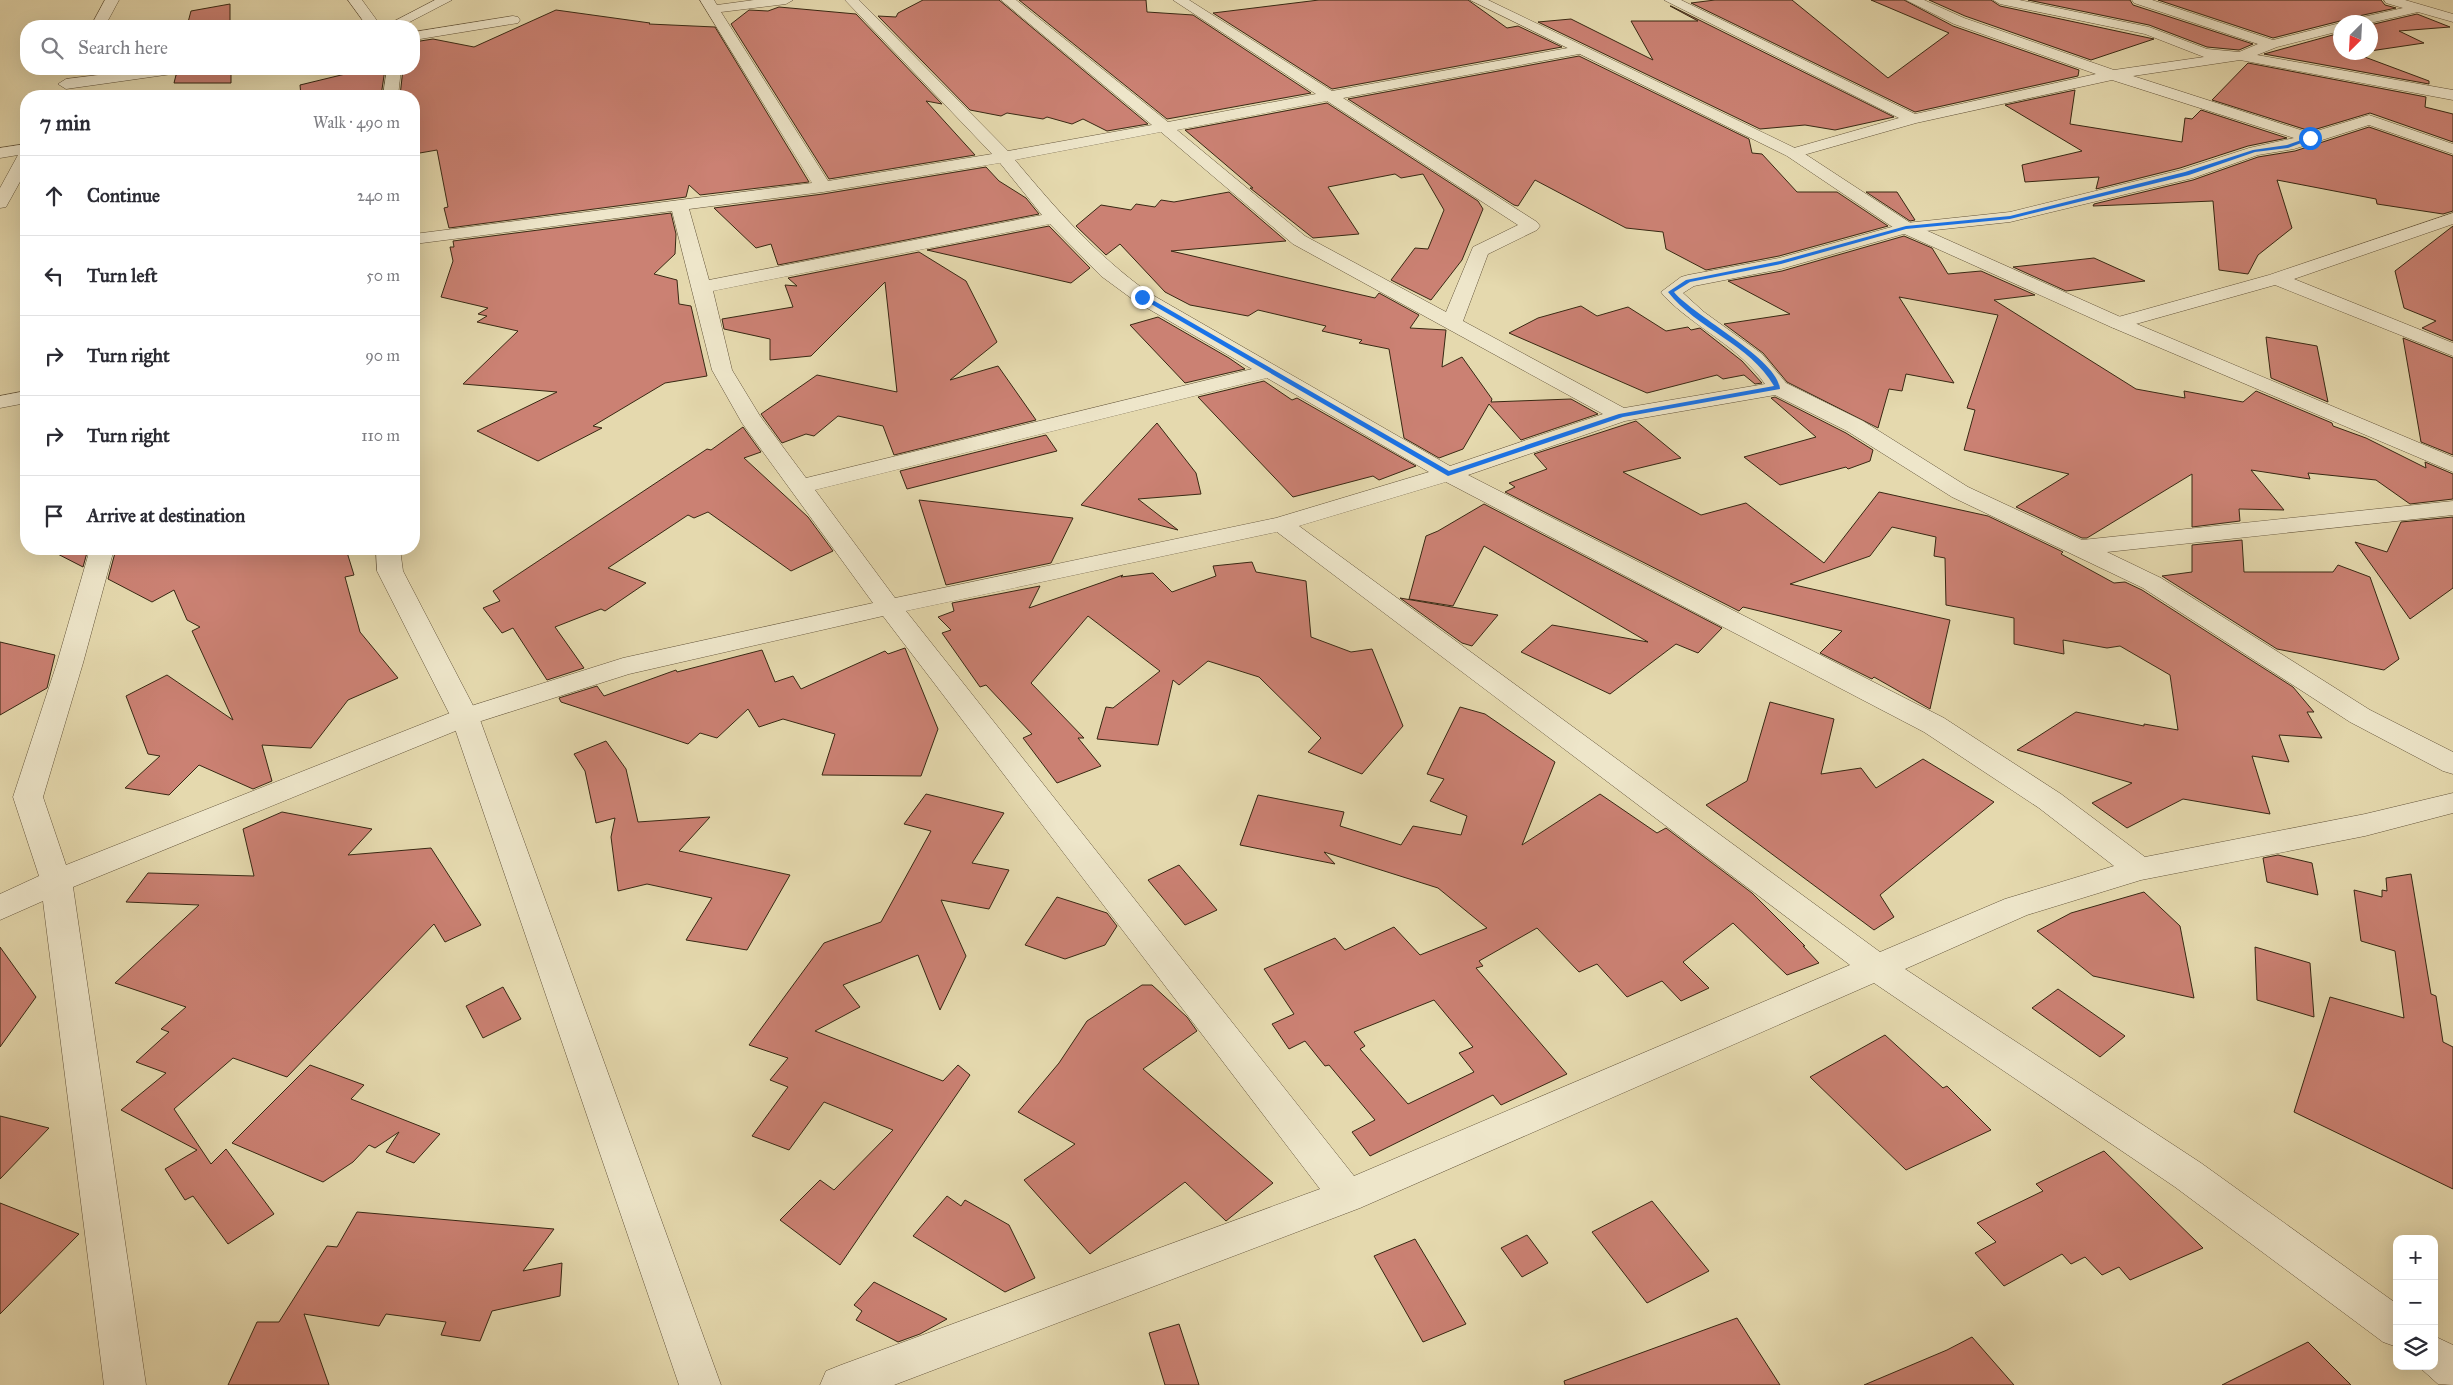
<!DOCTYPE html>
<html lang="en">
<head>
<meta charset="utf-8">
<style>
	body { margin:0; font-family:"IM FELL Great Primer",serif; background:#f7f7f7; color:#2b2b33 }
	.controls { position:absolute; right:15px; bottom:15px; display:grid; overflow:hidden; border-radius:10px; box-shadow:0 5px 20px #0002 }
	.controls button { width:45px; height:45px; display:grid; place-items:center; padding:0; border:0; border-bottom:1px solid #e1e1e2; background:#fff; color:#2b2b33; font:25px sans-serif }
	.compass { position:absolute; left:2333px; top:15px; width:45px; height:45px; border-radius:50%; background:#fff; box-shadow:0 5px 20px #0002; rotate:204deg }
	.stop { position:absolute; width:15px; height:15px; margin:-11px; border:4px solid #1a73e8; border-radius:50%; background:#fff }
	.stop.end { background:#1a73e8; border-color:#fff; box-shadow:0 1px 5px #0008 }
	.list { margin:0; padding:0; list-style:none }
	h2 { display:flex; justify-content:space-between; align-items:center; height:65px; margin:0; padding:0 20px; font-size:21px }
	h2 small { font-size:16px; font-weight:400; color:#7c7c81 }
	.list li { display:grid; grid-template-columns:32px 1fr auto; gap:15px; align-items:center; box-sizing:border-box; height:80px; padding:0 20px; border-top:1px solid #e1e1e2 }
	.list b { display:block; font-size:19px; white-space:nowrap }
	.list em { font-size:16px; font-style:normal; color:#7c7c81 }
	.icon { flex:none; width:28px; height:28px; fill:none; stroke:currentColor; stroke-width:2; stroke-linecap:round; stroke-linejoin:round }
	.map { position:relative; flex:none; width:2453px; height:1385px; overflow:hidden }
	.search { position:absolute; background:#fff; box-shadow:0 5px 20px #0002; left:20px; top:20px; width:400px; height:55px; display:flex; align-items:center; gap:12px; box-sizing:border-box; padding:0 18px; border-radius:20px; color:#7c7c81; font-size:19px }
	.panel { position:absolute; background:#fff; box-shadow:0 5px 20px #0002; left:20px; top:90px; width:400px; height:465px; border-radius:20px }
	.map>svg:first-child { display:block }
</style>
</head>
<body>
<div class="map">
<svg width="2453" height="1385" viewBox="0 0 2453 1385">
	<rect width="100%" height="100%" fill="#e5d9ae"/>
	<filter id="stains"><feTurbulence type="fractalNoise" baseFrequency=".004" numOctaves="4"/><feColorMatrix values="0 0 0 0 .2 0 0 0 0 .09 0 0 0 0 .02 0 0 0 .5 -.17"/></filter>
	<radialGradient id="worn" r=".72"><stop offset=".6" stop-color="#630" stop-opacity="0"/><stop offset="1" stop-color="#630" stop-opacity=".3"/></radialGradient>
	<g fill="#cb8173" stroke="#382813" fill-rule="evenodd">
		<polygon points="923,0 999,0 1148,124 1107,131 1083,119 1072,124 1047,117 1043,119 1007,113 1001,116 970,110 878,16 896,17 898,13"/>
		<polygon points="1019,0 1146,0 1147,12 1193,15 1311,93 1167,119"/>
		<polygon points="1319,0 1468,0 1507,28 1518,26 1562,47 1332,89 1213,13"/>
		<polygon points="1715,0 1792,0 1888,78 1949,33 1871,0 1904,0 1953,26 2079,70 2078,76 1915,112 1691,3"/>
		<polygon points="1929,0 1991,0 2000,6 2154,39 2091,60 1965,16"/>
		<polygon points="2028,0 2130,0 2133,5 2253,44 2239,50 2207,47 2149,25"/>
		<polygon points="2158,0 2381,0 2385,5 2396,8 2354,17 2350,22 2340,21 2273,38"/>
		<polygon points="230,4 230,26 187,26 191,11"/>
		<polygon points="1670,6 1671,6 1894,117 1835,130 1805,125 1760,129 1538,22 1571,19 1653,60 1631,21 1698,21"/>
		<polygon points="779,7 856,14 942,104 926,101 975,155 829,179 731,24 749,10 768,11"/>
		<polygon points="556,10 650,23 649,24 715,27 809,182 700,195 689,185 686,197 449,228 444,208 448,207 437,150 414,154 414,96 400,96 403,69 414,69 414,42 433,39 474,47"/>
		<polygon points="2417,14 2450,27 2399,31 2424,43 2370,51 2370,25"/>
		<polygon points="2340,33 2340,52 2360,52 2354,53 2429,81 2429,84 2264,54"/>
		<polygon points="1579,56 1749,139 1752,153 1762,154 1797,192 1837,192 1888,226 1779,256 1706,270 1666,249 1663,232 1626,228 1535,180 1518,206 1514,205 1348,99"/>
		<polygon points="2248,63 2426,97 2425,107 2453,114 2453,142 2370,113 2310,131 2212,100"/>
		<polygon points="188,69 231,69 231,83 174,83 176,75"/>
		<polygon points="366,69 385,69 381,96 301,96 300,85"/>
		<polygon points="2075,90 2070,124 2182,142 2185,118 2192,119 2201,110 2287,138 2248,146 2180,168 2096,189 2099,177 2025,182 2022,165 2082,151 2005,105"/>
		<polygon points="1327,103 1478,201 1483,209 1462,260 1431,300 1391,280 1415,248 1428,249 1444,210 1423,174 1401,178 1395,174 1328,187 1359,234 1313,238 1250,188 1253,188 1185,130"/>
		<polygon points="2369,127 2453,156 2453,211 2443,214 2377,204 2376,199 2277,180 2292,228 2258,255 2248,274 2219,270 2213,201 2093,206 2094,204 2193,180 2258,157 2295,151"/>
		<polygon points="986,167 999,181 1026,198 1039,214 778,265 771,244 756,248 714,208 823,194"/>
		<polygon points="1229,192 1286,241 1171,251 1375,298 1379,293 1419,315 1410,328 1446,330 1442,367 1462,357 1492,399 1491,402 1571,399 1598,414 1521,440 1489,404 1463,449 1439,458 1404,438 1389,349 1359,343 1362,340 1322,331 1326,326 1258,310 1248,316 1190,305 1165,292 1120,244 1106,255 1076,226 1101,205 1131,210 1136,204 1155,207 1161,200 1174,202"/>
		<polygon points="1866,192 1897,192 1915,220 1910,221"/>
		<polygon points="671,213 676,234 675,254 654,274 677,280 679,304 691,306 707,376 665,383 593,426 602,428 538,461 477,431 557,392 463,384 518,331 477,322 487,316 478,314 488,308 441,297 453,261 450,247 454,247 453,241"/>
		<polygon points="1049,226 1090,268 1071,283 927,250"/>
		<polygon points="2453,226 2453,341 2422,328 2436,321 2404,308 2395,271"/>
		<polygon points="1904,236 1932,248 1948,274 1981,271 2035,295 1994,300 2136,389 2185,398 2184,391 2243,402 2256,391 2332,423 2333,426 2366,438 2426,468 2425,462 2453,474 2453,499 2410,504 2376,480 2308,473 2310,479 2251,470 2284,510 2239,509 2240,521 2192,527 2192,474 2087,538 2082,538 2016,507 2069,474 1964,450 1975,410 1967,408 1998,315 1899,297 1954,383 1906,374 1902,391 1889,389 1878,428 1787,382 1763,353 1724,324 1790,314 1728,281 1782,271"/>
		<polygon points="919,252 966,281 997,342 950,380 998,366 1036,420 894,455 883,426 838,416 814,436 806,434 782,443 761,414 817,375 897,392 885,282 811,356 770,360 770,339 724,329 722,319 793,307 785,285 797,286 788,278"/>
		<polygon points="2094,258 2145,281 2066,291 2013,267"/>
		<polygon points="1581,306 1597,316 1628,307 1666,331 1688,327 1691,330 1700,328 1742,361 1762,383 1755,384 1744,375 1723,379 1717,375 1647,393 1509,333 1538,318"/>
		<polygon points="1158,317 1229,358 1245,369 1185,383 1130,325"/>
		<polygon points="2266,337 2317,346 2328,402 2271,378"/>
		<polygon points="2403,338 2453,358 2453,455 2421,442"/>
		<polygon points="1264,381 1292,400 1297,398 1416,466 1379,480 1373,476 1293,497 1198,397"/>
		<polygon points="1775,397 1846,433 1873,450 1870,461 1848,469 1846,467 1780,485 1744,457 1816,437 1771,398"/>
		<polygon points="1636,421 1681,458 1623,472 1701,515 1746,503 1824,563 1879,492 1988,516 2063,552 2061,554 2114,583 2125,582 2142,590 2293,687 2314,712 2307,712 2322,738 2279,735 2289,762 2252,756 2270,814 2183,799 2127,828 2092,803 2132,783 2017,750 2076,712 2144,726 2144,724 2178,730 2170,675 2120,646 2107,648 2063,640 2064,654 2014,644 2014,618 1946,605 1945,558 1934,556 1936,537 1892,527 1870,556 1790,584 1950,620 1930,709 1874,677 1872,679 1820,653 1842,631 1743,607 1739,611 1505,492 1515,487 1509,483 1547,469 1534,454"/>
		<polygon points="1157,423 1196,473 1201,494 1138,499 1178,530 1081,505"/>
		<polygon points="743,427 761,452 744,458 808,517 833,551 791,571 708,512 694,518 688,515 608,568 646,583 605,611 601,609 555,627 584,668 547,680 513,628 502,633 483,608 500,601 493,591 707,449 711,450"/>
		<polygon points="1046,435 1057,451 907,489 900,471"/>
		<polygon points="919,500 1073,518 1051,563 946,585"/>
		<polygon points="1484,504 1722,628 1698,653 1676,644 1610,694 1521,652 1552,625 1648,642 1484,546 1453,606 1409,599 1426,536 1438,531"/>
		<polygon points="2453,517 2453,588 2410,619 2355,542 2387,552 2401,522"/>
		<polygon points="2242,540 2244,572 2333,572 2338,565 2370,577 2399,659 2384,670 2277,649 2162,576 2192,572 2192,545"/>
		<polygon points="48,549 88,549 83,567"/>
		<polygon points="116,549 346,549 354,575 345,577 360,632 398,678 348,700 311,748 262,745 272,781 253,789 199,765 169,795 125,788 160,756 148,754 126,696 167,675 233,720 192,631 200,627 187,620 174,590 152,602 108,579"/>
		<polygon points="1252,562 1256,572 1306,581 1311,637 1351,652 1372,649 1403,726 1362,774 1308,752 1321,738 1259,677 1208,661 1179,685 1173,680 1158,745 1097,739 1106,707 1113,708 1160,671 1088,616 1031,683 1084,738 1078,738 1101,766 1057,783 1023,738 1032,734 986,685 980,687 942,633 951,630 938,617 954,611 952,603 1040,586 1029,608 1123,575 1121,577 1153,573 1172,592 1216,576 1213,566"/>
		<polygon points="1400,598 1498,615 1472,646 1462,643"/>
		<polygon points="0,642 55,655 47,688 0,715"/>
		<polygon points="905,648 938,729 921,776 822,775 835,734 783,719 759,727 748,709 717,738 700,733 688,744 561,702 559,698 597,686 604,696 676,670 677,672 762,650 775,682 793,676 801,689 885,651 888,654"/>
		<polygon points="1770,702 1834,719 1821,774 1861,768 1876,788 1923,759 1994,802 1880,895 1894,917 1874,930 1706,805 1747,781"/>
		<path d="M1460 707 1485 714 1555 762 1522 845 1600 794 1657 833 1666 828 1752 893 1805 946H1803L1819 963 1787 975 1733 923 1683 962 1709 988 1681 1001 1662 981 1627 997 1597 964 1579 972 1537 928 1479 961 1483 966 1476 968 1567 1074 1501 1105 1493 1095 1370 1156 1352 1132 1375 1120 1329 1065 1325 1066 1305 1041 1289 1049 1272 1024 1294 1014 1264 969 1335 938 1345 950 1394 927 1420 955 1487 928 1438 888 1324 852 1335 864 1240 845 1258 795 1344 812 1340 826 1401 845 1413 826 1461 835 1467 816 1430 801 1444 779 1427 774ZM1434 1000 1473 1047 1459 1053 1474 1072 1408 1104 1360 1049 1365 1046 1354 1032Z"/>
		<polygon points="606,741 626,769 638,822 710,817 679,851 790,875 747,950 686,940 712,898 647,884 618,891 611,837 615,818 596,823 585,771 574,754"/>
		<polygon points="926,794 1004,813 972,863 1009,870 989,909 941,900 966,956 940,1010 918,955 843,985 860,1007 815,1031 943,1081 958,1065 970,1075 840,1265 780,1220 820,1180 834,1190 893,1130 824,1102 789,1150 752,1136 788,1087 770,1080 788,1058 749,1045 824,943 881,922 931,831 904,824"/>
		<polygon points="282,812 372,829 348,855 431,848 481,925 445,942 434,924 287,1077 233,1058 174,1109 211,1164 226,1149 274,1214 228,1244 193,1196 185,1200 165,1169 197,1150 121,1110 166,1073 136,1062 169,1032 161,1029 186,1007 115,983 199,905 126,902 148,873 254,876 243,829"/>
		<polygon points="2278,855 2312,863 2318,895 2267,882 2263,858"/>
		<polygon points="1179,865 1217,910 1185,925 1148,880"/>
		<polygon points="2411,874 2431,994 2436,996 2443,1042 2453,1047 2453,1189 2294,1112 2330,997 2404,1018 2395,951 2361,941 2354,890 2382,897 2382,890 2387,891 2386,878"/>
		<polygon points="2144,892 2180,926 2194,998 2093,976 2037,931 2071,913"/>
		<polygon points="1057,897 1107,913 1117,926 1105,945 1065,959 1025,945"/>
		<polygon points="0,947 36,997 0,1047"/>
		<polygon points="2255,947 2310,963 2314,1017 2257,1000"/>
		<polygon points="1142,985 1152,985 1187,1017 1197,1031 1143,1069 1273,1183 1226,1221 1185,1182 1090,1254 1024,1180 1075,1144 1018,1112 1059,1063 1087,1021"/>
		<polygon points="503,987 521,1019 483,1038 466,1006"/>
		<polygon points="2058,989 2125,1036 2100,1057 2032,1008"/>
		<polygon points="1885,1035 1943,1088 1947,1086 1991,1130 1906,1170 1810,1077"/>
		<polygon points="310,1065 364,1085 351,1099 440,1134 414,1163 386,1152 399,1132 375,1148 369,1145 353,1162 323,1182 232,1143"/>
		<polygon points="0,1116 49,1128 0,1179"/>
		<polygon points="2104,1151 2203,1248 2130,1280 2119,1267 2102,1275 2085,1257 2071,1264 2062,1254 2004,1286 1975,1253 1996,1242 1977,1223 2043,1191 2036,1184"/>
		<polygon points="947,1196 961,1206 965,1200 1009,1225 1035,1278 1005,1292 913,1236"/>
		<polygon points="1652,1201 1709,1271 1647,1303 1592,1232"/>
		<polygon points="0,1203 79,1234 0,1314"/>
		<polygon points="357,1212 554,1229 523,1271 562,1263 560,1296 492,1311 480,1341 441,1335 446,1322 386,1314 379,1326 304,1314 329,1385 228,1385 257,1322 279,1322 327,1246 337,1247"/>
		<polygon points="1527,1235 1548,1263 1522,1277 1501,1248"/>
		<polygon points="1415,1239 1466,1324 1423,1342 1374,1256"/>
		<polygon points="874,1282 947,1319 920,1334 898,1342 856,1320 862,1311 854,1305"/>
		<polygon points="1737,1318 1780,1385 1565,1385 1564,1381"/>
		<polygon points="1179,1324 1199,1385 1165,1385 1149,1333"/>
		<polygon points="1972,1337 2014,1385 1864,1385 1947,1350"/>
		<polygon points="2308,1342 2351,1385 2222,1385"/>
	</g>
	<g fill="none" stroke-linecap="round" stroke-linejoin="round">
		<defs>
			<g id="minor">
				<polygon points="105,0 119,0 105,26 91,26"/>
				<polygon points="435,0 452,0 402,26 385,26"/>
				<path d="M700 0H714L717 5 754 0H793L786 4 721 12 828 181 992 154 845 0H859L1008 151 1152 125 1001 0H1016L1168 122 1316 94 1173 0H1189L1332 91 1579 46 1584 47 1586 50 1579 54 1343 98 1537 222 1540 226 1537 230 1488 254 1463 321 1624 408 1765 384C1740 347 1695 328 1664 296L1661 292 1681 277 1688 275 1779 258 1906 223 2010 212 2181 170 2249 148 2294 138 2112 80 1916 123 1793 158 1787 156 1785 153 1787 150 1899 118 1664 0H1681L1915 114 2096 74 1954 24 1906 0H1924L1964 18 2114 70 2204 57 2145 34 2000 4 1993 0H2019L2149 27 2207 49 2239 52 2258 44 2134 3 2132 0H2152L2273 40 2340 23V31L2277 47 2257 55 2453 90V100L2240 60 2133 76 2310 133 2369 115 2453 144V154L2369 125 2294 149 2258 155 2193 178 2010 222 1907 233 1781 269 1694 286 1683 293 1704 312 1762 354 1786 383 1863 421 1968 487 2082 540 2453 501V515L2107 552 2161 578 2370 710 2453 752V774L2443 771 2350 722 2143 588 1952 497 1847 431 1775 395 1625 421 1468 475 1944 718 2061 794 2145 857 2365 814 2453 793V813L2365 836 2141 880 2027 915 1905 969 2201 1163 2397 1304V1347L2383 1342 2175 1187 1874 983 1360 1208 894 1385H820L826 1371 841 1365 1320 1189 883 616 629 674 475 723 73 887 146 1385H104L43 901 0 920V894L39 876 13 797 57 663 90 549H114L83 663 43 797 66 865 455 711 623 658 873 603 742 423 712 370 672 211 414 244V234L812 183ZM1327 101 1518 225 1473 247 1446 312 1305 236 1177 130ZM1161 132 1293 244 1603 414 1450 466 1149 293C1095 254 1057 210 1015 160ZM1000 163 1042 215 709 280 689 209 823 192ZM1050 224 1101 276 1135 301 1252 369 806 478 760 416 732 370 713 291ZM1267 378 1429 472 1276 518 895 598 815 490ZM1446 482 1924 732 2039 808 2114 866 2005 899 1880 952 1299 526ZM1277 532 1850 965 1354 1176 906 611Z"/>
				<polygon points="2384,0 2405,0 2453,14 2453,22 2418,12 2370,23 2352,22 2354,19 2403,8 2386,3"/>
				<polygon points="513,16 518,17 520,20 518,23 414,40 414,32"/>
				<polygon points="147,69 186,69 179,73 66,89 58,84 66,79"/>
				<polygon points="26,144 26,171 6,207 0,208 0,188 18,155 0,158 0,148"/>
				<polygon points="2453,213 2453,224 2294,279 2453,343 2453,356 2275,285 2118,329 2111,327 2108,323 2111,319 2269,275"/>
				<polygon points="26,391 26,403 0,408 0,396"/>
				<polygon points="2434,1336 2453,1345 2453,1385 2438,1384 2418,1366 2434,1366"/>
			</g>
			<g id="tertiary">
				<polygon points="348,0 362,0 381,26 367,26"/>
				<polygon points="1470,0 1488,0 1799,150 1912,224 2125,319 2453,457 2453,472 2111,327 1900,232 1787,156"/>
				<polygon points="387,69 401,69 398,96 383,96"/>
				<polygon points="376,549 400,549 403,571 479,717 721,1385 679,1385 451,717 377,571"/>
			</g>
		</defs>
		<use href="#minor" stroke="#63543a" stroke-width="1"/>
		<use href="#tertiary" stroke="#63543a" stroke-width="1"/>
		<use href="#minor" fill="#eee6ca" fill-rule="evenodd"/>
		<use href="#tertiary" fill="#eee6ca" fill-rule="evenodd"/>
	</g>
	<path fill="#1a73e8" d="M2310 137 2312 139 2288 148 2255 152 2189 175 2010 219 1906 229 1781 264 1690 282 1674 292C1695 317 1778 359 1780 389L1623 417 1448 476 1139 297 1144 295 1449 471 1619 414 1774 386C1750 344 1697 329 1668 292L1686 280 1780 261 1906 226 2010 216 2185 172 2253 150 2287 145Z"/>
	<rect width="100%" height="100%" filter="url(#stains)"/>
	<rect width="100%" height="100%" fill="url(#worn)"/>
</svg>
<div class="controls">
<button>+</button>
<button>−</button>
<button><svg class="icon" aria-label="layers" viewBox="0 0 24 24"><path d="M12 4l9 5-9 5-9-5zM3 14l9 5 9-5"/></svg></button>
</div>
<svg class="compass" viewBox="-18 -18 36 36"><path d="M0-13l5 13h-10z" fill="#e53935"/><path d="M0 13l5-13h-10z" fill="#7c7c81"/></svg>
<div class="stop" style="left:2310px;top:138px"></div>
<div class="stop end" style="left:1142px;top:297px"></div>
<div class="search"><svg class="icon" aria-label="search" viewBox="0 0 24 24"><circle cx="10" cy="10" r="6"/><path d="M15 15l6 6"/></svg>Search here</div>
<section class="panel">
<h2>7 min<small>Walk · 490 m</small></h2>
<ul class="list">
<li><svg class="icon" aria-label="ahead" viewBox="0 0 24 24"><path d="M12 20V5M6 11l6-6 6 6"/></svg><div><b>Continue</b></div><em>240 m</em></li>
<li><svg class="icon" aria-label="left" viewBox="0 0 24 24"><path d="M17 20v-9H6M10 6l-5 5 5 5"/></svg><div><b>Turn left</b></div><em>50 m</em></li>
<li><svg class="icon" aria-label="right" viewBox="0 0 24 24"><path d="M7 20v-9h11M14 6l5 5-5 5"/></svg><div><b>Turn right</b></div><em>90 m</em></li>
<li><svg class="icon" aria-label="right" viewBox="0 0 24 24"><path d="M7 20v-9h11M14 6l5 5-5 5"/></svg><div><b>Turn right</b></div><em>110 m</em></li>
<li><svg class="icon" aria-label="arrive" viewBox="0 0 24 24"><path d="M6 21V4h12l-3 4 3 4H6"/></svg><div><b>Arrive at destination</b></div></li>
</ul>
</section>
</div>
</body>
</html>
